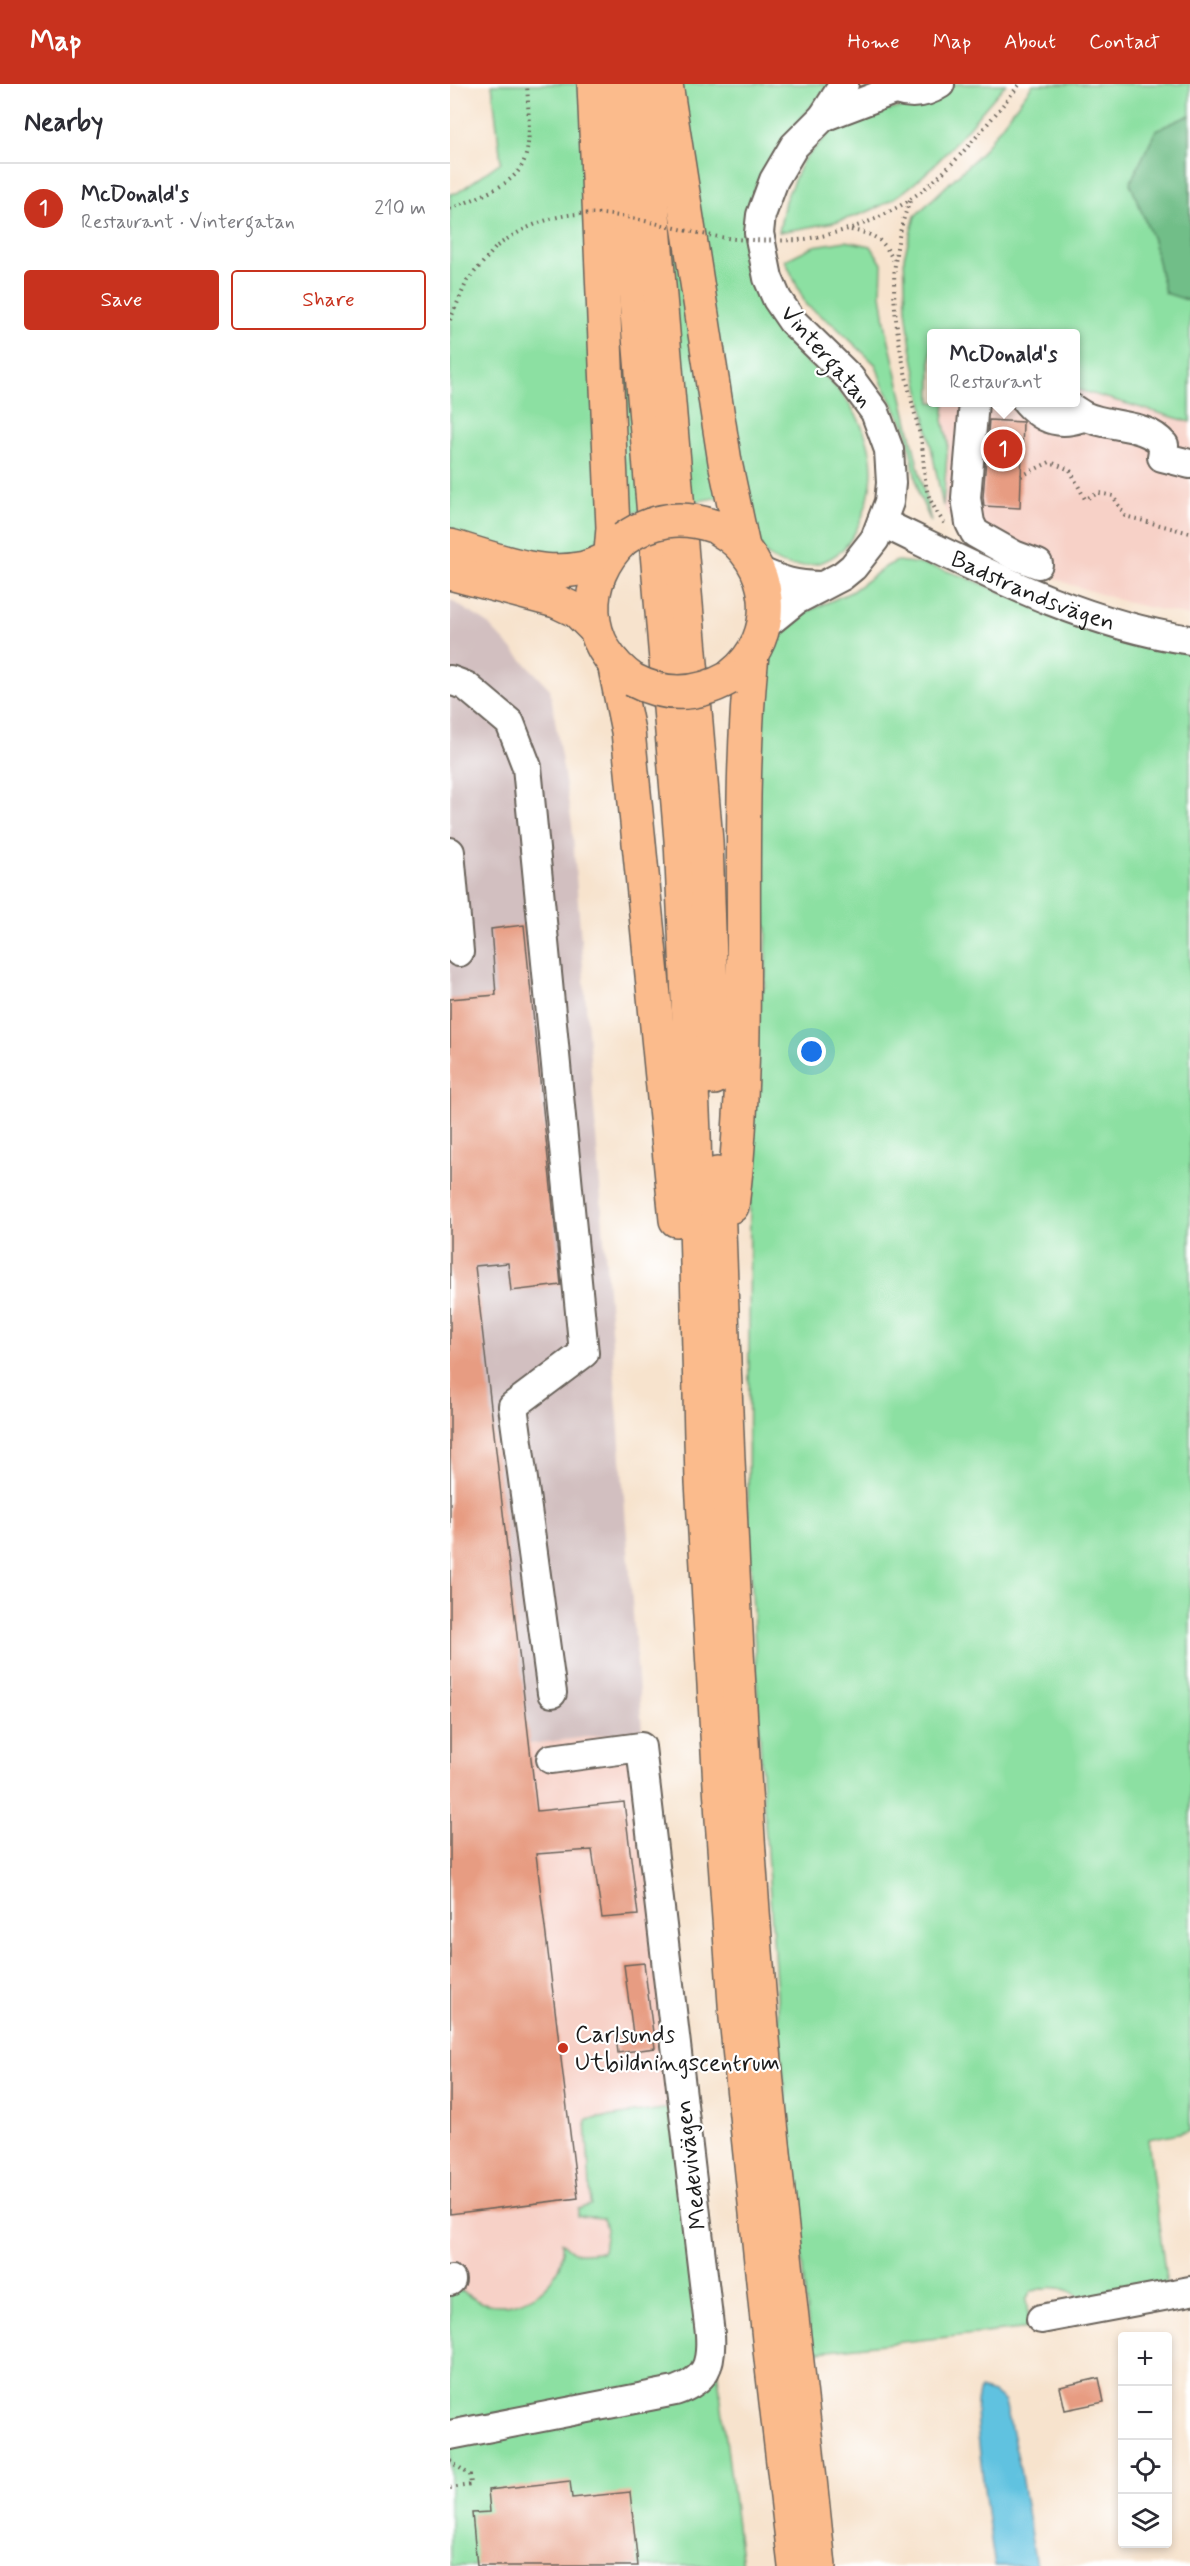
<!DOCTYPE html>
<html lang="en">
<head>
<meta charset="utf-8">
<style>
	body { margin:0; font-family:Mynerve,sans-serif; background:#f7f7f7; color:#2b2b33 }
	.controls { position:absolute; right:18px; bottom:18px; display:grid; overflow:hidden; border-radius:6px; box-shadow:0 3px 9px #0003 }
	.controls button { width:54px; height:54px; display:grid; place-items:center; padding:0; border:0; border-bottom:2px solid #e1e1e2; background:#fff; color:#2b2b33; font:30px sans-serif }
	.you { position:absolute; left:362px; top:968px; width:21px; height:21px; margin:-15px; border:4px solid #fff; border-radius:50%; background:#1a73e8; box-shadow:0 0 0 9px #1a73e833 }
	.badge { display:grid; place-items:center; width:39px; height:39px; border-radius:50%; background:#c8321e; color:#fff; font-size:20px; font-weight:700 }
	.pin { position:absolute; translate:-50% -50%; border:3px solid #fff; box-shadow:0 2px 6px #0006 }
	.popup { position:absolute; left:477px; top:245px; width:153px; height:78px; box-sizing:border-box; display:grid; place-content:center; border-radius:6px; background:#fff; filter:drop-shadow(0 2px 4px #0005); font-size:20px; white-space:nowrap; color:#7c7c81 }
	.popup b { font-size:22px; color:#2b2b33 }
	.popup::after { content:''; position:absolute; left:50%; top:100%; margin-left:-12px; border:12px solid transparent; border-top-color:#fff }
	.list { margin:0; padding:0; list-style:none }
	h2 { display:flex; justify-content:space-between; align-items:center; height:78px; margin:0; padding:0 24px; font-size:26px }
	h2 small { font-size:20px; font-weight:400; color:#7c7c81 }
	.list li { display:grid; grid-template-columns:39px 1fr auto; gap:18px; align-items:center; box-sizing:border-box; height:90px; padding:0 24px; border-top:2px solid #e1e1e2 }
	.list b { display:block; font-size:22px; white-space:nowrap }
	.list p { margin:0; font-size:20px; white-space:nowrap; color:#7c7c81 }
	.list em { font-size:20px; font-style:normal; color:#7c7c81 }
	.actions { display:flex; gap:12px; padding:18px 24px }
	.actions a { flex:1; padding:14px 0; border:2px solid #c8321e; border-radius:6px; text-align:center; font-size:21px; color:#c8321e }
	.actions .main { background:#c8321e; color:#fff }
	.icon { flex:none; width:33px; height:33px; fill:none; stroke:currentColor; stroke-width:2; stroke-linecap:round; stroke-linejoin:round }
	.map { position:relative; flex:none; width:740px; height:2482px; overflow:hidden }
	header { display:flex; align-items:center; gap:36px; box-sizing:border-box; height:84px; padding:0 30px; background:#c8321e; color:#fff }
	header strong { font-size:28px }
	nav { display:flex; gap:33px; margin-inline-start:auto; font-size:21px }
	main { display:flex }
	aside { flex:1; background:#fff }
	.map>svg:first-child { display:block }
</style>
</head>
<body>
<header>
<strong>Map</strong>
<nav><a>Home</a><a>Map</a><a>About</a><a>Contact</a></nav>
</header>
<main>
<aside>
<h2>Nearby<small></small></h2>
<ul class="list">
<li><span class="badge">1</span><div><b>McDonald's</b><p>Restaurant · Vintergatan</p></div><em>210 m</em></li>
</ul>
<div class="actions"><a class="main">Save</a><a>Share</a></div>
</aside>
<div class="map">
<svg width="740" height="2482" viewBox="0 0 740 2482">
	<rect width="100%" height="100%" fill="#fff"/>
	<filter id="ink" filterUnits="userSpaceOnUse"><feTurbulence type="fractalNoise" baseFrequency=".0167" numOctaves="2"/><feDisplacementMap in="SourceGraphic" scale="12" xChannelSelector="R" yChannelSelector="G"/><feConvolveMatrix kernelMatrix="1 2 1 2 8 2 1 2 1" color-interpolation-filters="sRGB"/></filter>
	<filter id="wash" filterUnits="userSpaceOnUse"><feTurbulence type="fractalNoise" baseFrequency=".008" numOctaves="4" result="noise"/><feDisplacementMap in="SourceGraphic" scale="24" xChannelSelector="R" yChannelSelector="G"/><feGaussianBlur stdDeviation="1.35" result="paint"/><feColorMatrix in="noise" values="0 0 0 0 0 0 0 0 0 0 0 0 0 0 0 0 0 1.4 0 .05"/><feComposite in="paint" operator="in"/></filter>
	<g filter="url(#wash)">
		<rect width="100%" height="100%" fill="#f7e3cd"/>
		<g fill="#f7d1c7">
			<polygon points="625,305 740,338 740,532 679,519 619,500 565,478 531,461 507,445 493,422 498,358 493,336 495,319 625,318"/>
			<polygon points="192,1646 258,2259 0,2355 0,1670"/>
		</g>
		<polygon fill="#d2bfc0" points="0,516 36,538 100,605 122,740 192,1646 0,1670"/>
		<g fill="#8ce0a2" stroke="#547e5f" stroke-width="1.5">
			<path d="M42 0H381C325 65 267 121 310 211 322 235 334 255 353 275 363 284 375 292 384 301 409 328 426 363 421 400 418 420 410 443 398 459 380 483 340 490 317 471 301 459 298 427 292 409L187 428H155L146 462 129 473 102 474 0 453V110L7 109 51 78Z"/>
			<path d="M505 0H556C522 37 486 88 443 115 409 136 368 142 329 148L335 117 352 78 379 49 416 31 484 16Z"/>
			<polygon points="583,0 740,0 740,338 625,305 625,250 481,250 481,318 495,319 493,336 498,358 493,422 461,263 456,225 454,173 465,132 530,70"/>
			<polygon points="396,157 421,162 432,180 431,210 436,244 481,438 469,411 456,345 432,299 426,281 385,242 356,221 335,176 364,162"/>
			<path d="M447 477C508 481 571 520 628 543 658 554 708 564 740 569V2047L698 2055 717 2204 634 2217C618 2202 601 2200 581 2208L576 2216 580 2244 361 2268 331 1969 313 1711 298 1434 301 920 315 902 317 844 303 824 311 579 328 545 345 533 401 508 437 482Z"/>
			<path d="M234 2022 292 2482H0V2210L6 2204C14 2208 22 2215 30 2218 71 2231 116 2201 112 2158 128 2176 133 2167 153 2168L156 2145 153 2134 128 2132V2125L141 2121 136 2036Z"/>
		</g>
		<polygon fill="#71be88" stroke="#466d52" stroke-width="1.5" points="740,31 740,217 715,209 703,156 680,99 706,46"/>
		<path fill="#61c2e0" stroke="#3e6f7e" stroke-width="1.5" d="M530 2305 544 2309 555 2318 569 2379 586 2482H545C539 2445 534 2407 530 2370 528 2348 523 2326 530 2305Z"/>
		<g id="blocks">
			<g fill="#e79c82">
				<polygon points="539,336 573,338 570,424 534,422 533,413"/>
				<polygon points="74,841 111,1201 61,1207 58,1179 25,1182 87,1727 174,1718 188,1831 152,1834 142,1766 86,1770 128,2114 0,2130 0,915 46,911 41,845"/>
				<polygon points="194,1879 205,1964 168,1969 166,1952 183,1950 174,1881"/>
				<polygon points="649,2294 654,2318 615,2326 610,2303"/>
				<polygon points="120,2397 122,2414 180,2408 188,2482 27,2482 22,2429 40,2428 38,2406"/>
			</g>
		</g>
	</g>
	<g filter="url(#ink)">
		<use href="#blocks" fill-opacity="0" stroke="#69625a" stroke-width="1.5"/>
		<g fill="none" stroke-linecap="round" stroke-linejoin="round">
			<defs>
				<g id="minor">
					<path d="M435 0C453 12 472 12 490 0"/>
					<polyline points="373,33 444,6"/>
					<polyline points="524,318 516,414 520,439 525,449 564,471 588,480"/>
					<path d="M577 318C592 335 609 341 630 334"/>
					<path d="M608 318C619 321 625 327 634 332 660 344 695 338 714 361L712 373 740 380"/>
					<path id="s1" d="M433 439C533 487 629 539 740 556"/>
					<path d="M309 487C332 498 345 501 371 502"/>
					<polyline points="314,542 346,516 392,492 403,483 425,455 439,418 441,399 439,366 425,328 400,294 342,237 327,215 318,194 309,149 311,131 324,96 344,62 373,33 394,0"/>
					<polyline points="0,596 16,602 60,639 77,683 134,1269 63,1322 102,1609"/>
					<polyline points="0,768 9,868"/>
					<polyline points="0,2197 1,2196"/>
					<polyline points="591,2235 740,2207"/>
					<path d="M0 2351 225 2307C256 2296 262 2282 260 2250L191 1663 101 1675"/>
				</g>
				<g id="major">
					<path d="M270 446C324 476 332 552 282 591"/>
					<path d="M174 455C130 497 132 560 183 596"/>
					<path d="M0 462C40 473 87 493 129 485 138 484 147 479 156 476"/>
					<polyline points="0,489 106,517 127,527 145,545"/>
				</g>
				<g id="highway">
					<polyline points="144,0 163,444 161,468"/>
					<polyline points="168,0 231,756 244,1050 252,1398 272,1735 286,1934 321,2275 345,2482"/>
					<polyline points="192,0 256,757 264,994"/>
					<polyline points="216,0 275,378 293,463"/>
					<polyline points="164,579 178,647 226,1136"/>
					<path d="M267 1090C277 1371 288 1651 311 1931 326 2115 351 2298 369 2482"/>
					<path d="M282 1122C305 939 283 753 302 570"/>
				</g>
			</defs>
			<use href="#minor" stroke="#69625a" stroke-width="32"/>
			<use href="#major" stroke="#69625a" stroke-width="36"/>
			<use href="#highway" stroke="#69625a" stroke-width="36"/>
			<g stroke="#69625a" stroke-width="4" stroke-dasharray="1.5 4.5" stroke-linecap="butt">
				<path d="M460 117C428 196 451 272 470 351 474 367 473 384 476 401 478 416 488 430 496 442"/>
				<path d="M0 125C82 92 82 87 77 0"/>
				<path d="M401 146C423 150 433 154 443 176"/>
				<path d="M349 156C463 139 501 84 570 0"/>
				<polyline points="0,236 17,197 47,162"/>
				<polyline points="571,392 600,378 620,386 635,415 649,409 663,412 675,432 740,449"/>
				<polyline points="0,2377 20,2391 21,2401 0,2404"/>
			</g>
			<use href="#minor" stroke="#fff" stroke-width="28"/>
			<use href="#major" stroke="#fbbb8c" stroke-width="33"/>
			<use href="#highway" stroke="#fbbb8c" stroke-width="33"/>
			<defs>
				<g id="major-bridge">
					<path d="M174 455C202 435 231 431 263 442"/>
					<path d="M183 596C215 613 247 612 279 594"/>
				</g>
			</defs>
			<use href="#major-bridge" stroke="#69625a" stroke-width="36" stroke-linecap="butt"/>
			<path stroke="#69625a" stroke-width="4" stroke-dasharray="1.5 4.5" stroke-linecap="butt" d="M47 162C124 107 175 135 258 151 288 157 318 157 349 156"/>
			<use href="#major-bridge" stroke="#fbbb8c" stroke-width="33"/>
		</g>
	</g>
	<circle fill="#c8321e" stroke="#fff" stroke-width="2" cx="113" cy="1964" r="6"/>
	<g text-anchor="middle" stroke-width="4.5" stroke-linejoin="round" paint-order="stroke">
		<g font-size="24" fill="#1c1c1c" stroke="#fff">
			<text transform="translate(377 272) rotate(49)" y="8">Vintergatan</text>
			<text dy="8" stroke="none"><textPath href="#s1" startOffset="165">Badstrandsvägen</textPath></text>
			<text transform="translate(240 2081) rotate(-97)" y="8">Medevivägen</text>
		</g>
		<g font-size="24" fill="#1c1c1c" stroke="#fff" text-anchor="start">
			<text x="125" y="1958">Carlsunds<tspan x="125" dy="28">Utbildningscentrum</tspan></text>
		</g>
	</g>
</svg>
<div class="controls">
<button>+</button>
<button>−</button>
<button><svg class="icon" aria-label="locate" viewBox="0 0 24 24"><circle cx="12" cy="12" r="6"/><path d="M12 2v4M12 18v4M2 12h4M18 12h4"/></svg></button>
<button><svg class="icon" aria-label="layers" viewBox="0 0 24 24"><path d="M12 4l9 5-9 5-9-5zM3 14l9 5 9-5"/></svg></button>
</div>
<div class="you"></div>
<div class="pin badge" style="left:553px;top:365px">1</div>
<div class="popup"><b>McDonald's</b>Restaurant</div>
</div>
</main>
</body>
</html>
